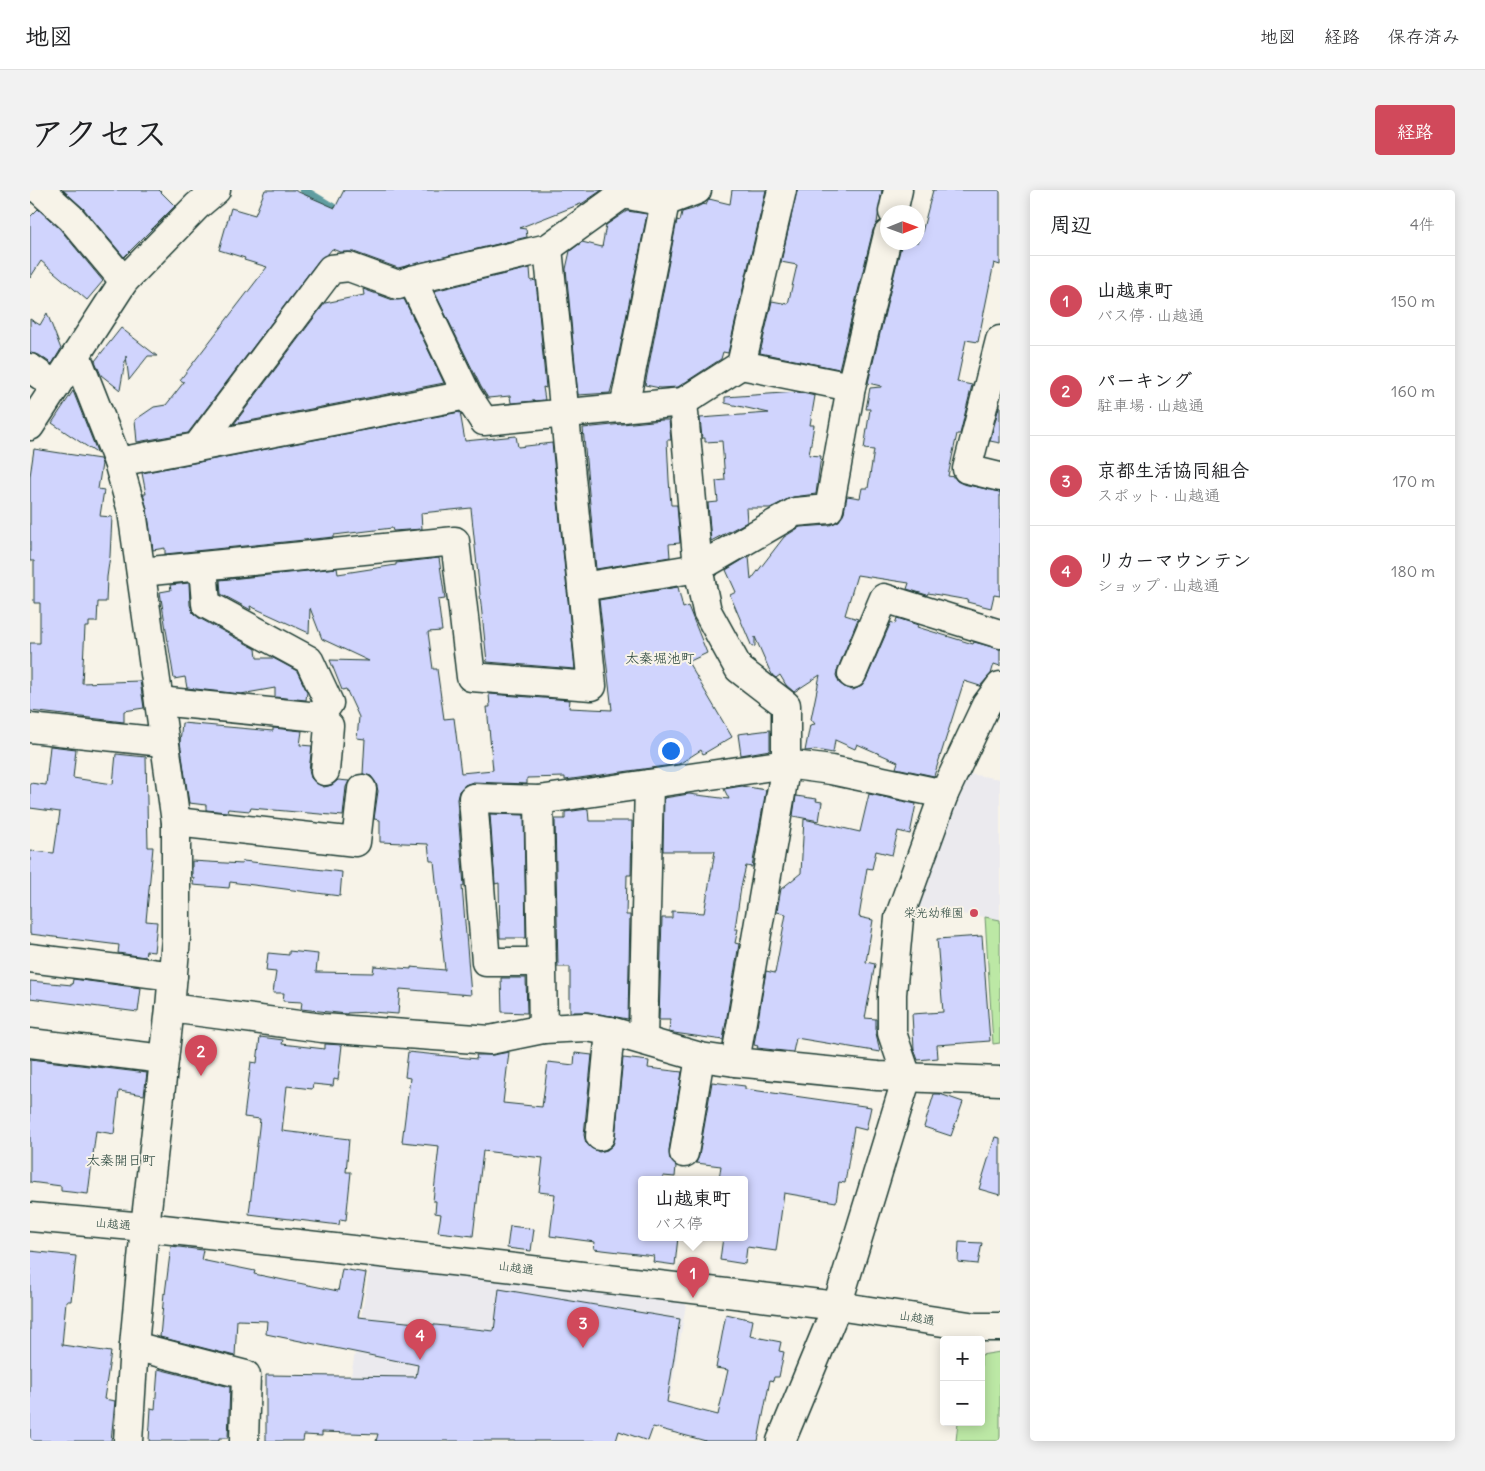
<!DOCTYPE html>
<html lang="ja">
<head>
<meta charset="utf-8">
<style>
	body { margin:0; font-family:Delius,"Klee One",sans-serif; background:#f2f2f2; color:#202124 }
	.controls { position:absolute; right:15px; bottom:15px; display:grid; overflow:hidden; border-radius:5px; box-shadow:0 2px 12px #0003 }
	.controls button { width:45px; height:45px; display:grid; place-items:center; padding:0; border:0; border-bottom:1px solid #e0e0e0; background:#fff; color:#202124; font:25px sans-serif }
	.compass { position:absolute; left:850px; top:15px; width:45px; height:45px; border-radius:50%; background:#fff; box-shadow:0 2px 12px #0003; rotate:89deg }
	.you { position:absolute; left:640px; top:560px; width:18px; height:18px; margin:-12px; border:4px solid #fff; border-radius:50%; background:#1a73e8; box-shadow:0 0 0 8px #1a73e833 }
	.badge { display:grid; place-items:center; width:32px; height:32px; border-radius:50%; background:#d1495b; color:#fff; font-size:16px; font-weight:700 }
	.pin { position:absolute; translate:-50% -41px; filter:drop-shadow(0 1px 2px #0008) }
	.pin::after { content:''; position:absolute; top:26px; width:18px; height:15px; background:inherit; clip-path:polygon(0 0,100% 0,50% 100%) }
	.popup { position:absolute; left:608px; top:986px; width:110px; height:65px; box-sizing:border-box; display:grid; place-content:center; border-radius:5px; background:#fff; filter:drop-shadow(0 1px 4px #0005); font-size:16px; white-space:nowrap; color:#757577 }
	.popup b { font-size:19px; color:#202124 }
	.popup::after { content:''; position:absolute; left:50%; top:100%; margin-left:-10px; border:10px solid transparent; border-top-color:#fff }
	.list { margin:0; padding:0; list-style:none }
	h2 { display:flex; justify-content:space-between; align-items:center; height:65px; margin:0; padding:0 20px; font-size:21px }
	h2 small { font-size:16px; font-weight:400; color:#757577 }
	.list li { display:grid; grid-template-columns:32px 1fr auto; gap:15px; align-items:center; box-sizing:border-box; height:90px; padding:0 20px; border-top:1px solid #e0e0e0 }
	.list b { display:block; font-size:19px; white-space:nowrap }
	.list p { margin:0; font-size:16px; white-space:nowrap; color:#757577 }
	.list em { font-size:16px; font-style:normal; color:#757577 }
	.map { position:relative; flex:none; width:970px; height:1251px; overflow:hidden; border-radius:5px }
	header { display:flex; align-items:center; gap:30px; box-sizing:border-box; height:70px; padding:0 25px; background:#fff; border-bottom:1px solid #e0e0e0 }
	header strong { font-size:24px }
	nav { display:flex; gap:28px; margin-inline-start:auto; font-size:18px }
	.intro { display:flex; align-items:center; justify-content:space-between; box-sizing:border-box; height:120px; padding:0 30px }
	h1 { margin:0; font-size:35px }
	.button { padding:12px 22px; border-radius:5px; background:#d1495b; color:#fff; font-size:18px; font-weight:700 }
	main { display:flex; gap:30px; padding:0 30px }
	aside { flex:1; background:#fff; border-radius:5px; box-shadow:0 2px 12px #0003 }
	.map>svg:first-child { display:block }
</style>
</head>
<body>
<header>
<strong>地図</strong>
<nav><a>地図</a><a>経路</a><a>保存済み</a></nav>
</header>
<div class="intro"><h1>アクセス</h1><a class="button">経路</a></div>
<main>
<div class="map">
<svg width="970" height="1251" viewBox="0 0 970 1251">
	<rect width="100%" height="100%" fill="#f7f3e8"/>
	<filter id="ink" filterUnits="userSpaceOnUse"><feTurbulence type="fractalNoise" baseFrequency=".02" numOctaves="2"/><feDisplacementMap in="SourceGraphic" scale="10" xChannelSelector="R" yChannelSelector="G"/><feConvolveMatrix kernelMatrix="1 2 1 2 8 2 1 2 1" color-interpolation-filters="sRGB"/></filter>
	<g filter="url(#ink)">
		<g fill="#ebeaee">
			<polygon points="933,583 970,589 970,853 963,854 955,727 881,718"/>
			<polygon points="341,1071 657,1109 640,1207 558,1189 318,1203"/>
		</g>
		<g fill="#bce8a5" stroke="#6e926c">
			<polygon points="955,727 970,730 970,853 963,854"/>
			<polygon points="970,1162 970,1251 926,1251 928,1232 951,1232 951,1165"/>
		</g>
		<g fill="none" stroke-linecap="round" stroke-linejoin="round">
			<polyline stroke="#619da0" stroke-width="8" points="274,0 309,21"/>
		</g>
		<g fill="#d0d4fd" stroke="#1f3d34">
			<polygon points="33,0 129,0 145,16 94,67 53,18"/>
			<polygon points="235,0 264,0 305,18 314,0 572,0 553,13 489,38 496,39 497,47 368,78 324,62 310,62 302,59 298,64 289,70 158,243 107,252 105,230 124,217 136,215 154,192 150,190 237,77 214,70 215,68 189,60 201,18 225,25"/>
			<polygon points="702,0 736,0 698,163 693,162 691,169 648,197 630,198 615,195 647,30 650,31 652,22 663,19 673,14 676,15 679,9 700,14"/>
			<polygon points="767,0 852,0 847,33 843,40 809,179 730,163 742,111 758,114 767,75 751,72"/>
			<polygon points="903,0 970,0 970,75 964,73 948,152 936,150 927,192 942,195 930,244 927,244 918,286 924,287 927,291 933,294 970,302 970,406 964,405 961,418 937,412 938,410 898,403 897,405 877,399 879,393 827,385 815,425 828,429 808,478 806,485 809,493 816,498 823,500 832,496 836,490 861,432 865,434 867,428 888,435 887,437 943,454 944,452 970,459 970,476 964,474 961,484 950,496 934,491 904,586 866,578 868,572 827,554 825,559 805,550 803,563 786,560 775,561 780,535 785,534 781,529 790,485 764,502 756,495 750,485 746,488 743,486 739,479 725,447 725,456 722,457 700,405 706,402 696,380 719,366 721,390 754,347 770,337 800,335 809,331 814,322 817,306 830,308 832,298 838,298 844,260 834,259 840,219 836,219 840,198 851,197 851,196 838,193 872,52 888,52 888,46 891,46"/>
			<polygon points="8,19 30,39 73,91 57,110 11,71 0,88 0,27"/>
			<polygon points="597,21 617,24 584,188 580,203 548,205 536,79 540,61 552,52 572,57 576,35"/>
			<polygon points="500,78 501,91 506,90 516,198 513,197 515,210 481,213 480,206 458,208 451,197 404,101"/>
			<polygon points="333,99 363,110 374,109 414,193 204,234 295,113 334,105"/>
			<polygon points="17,123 31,159 22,174 9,165 0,163 0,129 10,135"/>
			<polygon points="91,138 127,166 118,166 99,190 96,166 90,200 71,185 65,171"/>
			<polygon points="43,201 68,264 22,233"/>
			<polygon points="768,202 785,206 780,235 784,235 779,265 791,266 786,304 763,307 740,318 716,318 717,332 681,351 678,313 688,312 686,291 695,290 692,251 675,252 675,248 672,248 670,228 739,223 695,213 695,207"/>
			<polygon points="970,213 970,253 960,251"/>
			<polygon points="430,222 435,251 486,246 488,257 522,253 545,479 457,472 441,318 391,323 392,339 363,341 362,338 304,345 304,347 135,364 135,358 123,360 117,319 113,304 116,304 112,283"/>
			<polygon points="632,230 639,230 641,250 637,250 639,290 641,315 647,315 650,353 639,354 640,367 566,379 553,238"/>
			<polygon points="4,259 70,269 72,274 68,299 74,300 70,326 82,327 80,366 77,387 76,412 68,412 67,432 59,432 59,437 55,437 52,493 110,491 114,518 94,521 94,532 0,521 0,453 10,453 10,413 4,413 4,371 0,371 0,286"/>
			<polygon points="409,368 415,409 408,410 412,441 398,442 403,479 407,479 414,529 424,528 431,583 463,580 457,517 460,517 459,504 540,510 539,518 582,520 569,410 648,397 653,418 658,416 677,463 658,472 702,547 673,564 671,560 649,574 535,590 535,587 497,588 497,594 443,592 435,595 429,601 427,609 434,696 432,696 441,805 370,799 368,824 341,822 317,823 317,824 271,819 272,812 253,811 254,803 243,803 246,782 236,781 238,763 259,765 259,761 288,764 286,782 343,783 344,776 381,779 381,777 415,780 404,671 400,671 398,654 350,652 350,630 344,629 348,601 346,593 341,586 333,584 335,549 327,548 329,527 316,499 312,500 300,470 339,471 292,449 280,418 279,443 220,416 221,420 191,404 190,390 307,378 308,384 366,375 366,373"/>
			<polygon points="159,393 160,415 163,423 169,428 226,459 227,468 243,468 267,481 277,502 276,510 245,507 245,498 211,504 157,498 155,487 144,489 130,402 141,400 140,395"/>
			<polygon points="152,533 243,541 243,538 272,541 270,555 282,556 279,580 281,588 286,593 294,597 302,595 308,590 319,591 316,597 313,626 221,618 220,621 198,619 197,622 176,620 176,615 159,613 150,552"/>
			<polygon points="740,540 740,560 711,565 708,544"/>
			<polygon points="20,556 46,559 43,588 83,594 86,564 116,567 118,657 123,657 116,731 127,732 124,762 116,761 115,767 88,763 89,755 0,744 0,661 24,663 30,622 0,618 0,593 16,595"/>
			<polygon points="712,596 736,600 722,677 716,676 711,697 705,739 708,739 705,753 709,754 693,850 644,843 639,842 640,830 629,830 632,728 642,728 642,721 674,723 685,661 633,661 634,608 659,604 699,609 694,599"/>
			<polygon points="839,604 886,614 880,644 868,641 862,665 846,661 842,679 837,678 829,727 843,730 836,772 845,774 835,828 846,829 846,843 850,862 766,848 763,862 727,858 728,856 724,855 736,781 745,783 756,724 747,722 748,715 751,699 771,683 774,629 830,642"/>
			<polygon points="766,606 787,609 786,611 792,612 789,631 763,626"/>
			<polygon points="558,619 559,631 602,631 601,685 597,685 596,725 600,725 598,829 558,822 540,822 540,777 528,777 525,629 535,629 535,622"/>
			<polygon points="460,624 494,625 496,748 470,748 469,693 465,694"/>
			<polygon points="162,671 212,674 213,671 312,682 310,706 200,692 199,698 163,695 164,688 162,687"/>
			<polygon points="952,746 960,851 907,855 908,868 888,870 884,859 882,824 913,822 907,749"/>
			<polygon points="471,788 496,788 497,823 472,822"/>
			<polygon points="43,789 111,798 108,822 0,808 0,791 42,795"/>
			<polygon points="230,847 253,850 252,854 295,859 295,854 312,855 308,890 304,889 303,896 283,894 282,899 257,896 252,941 319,949 316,982 321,982 316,1030 310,1029 309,1035 219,1024 230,929 214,927 221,872 227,873"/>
			<polygon points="378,862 447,869 446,865 463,865 479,862 473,913 512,917 518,872 544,875 545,863 562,865 554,945 556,953 561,958 569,962 577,960 583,955 585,948 593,868 619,871 618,878 652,882 639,960 640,969 646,976 645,987 633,986 633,989 612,989 612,1047 648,1047 645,1075 623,1072 624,1066 564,1059 565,1052 520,1046 525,1004 509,1002 513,968 453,961 443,1046 408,1042 411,1024 405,1023 406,1011 403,1011 409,956 372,952 380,888 375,887"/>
			<polygon points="0,869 117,883 114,905 89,901 84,944 66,941 58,1004 31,1001 31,996 0,992"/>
			<polygon points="682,892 715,896 715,899 841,917 836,940 824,937 815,993 809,992 806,1012 754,1003 746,1061 717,1057 715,1074 690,1070 693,1047 714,1047 714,989 689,989 691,976 666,973 669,966"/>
			<polygon points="904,904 910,904 933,912 921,946 894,937"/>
			<polygon points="965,947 970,948 970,1005 949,999"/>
			<polygon points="480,1036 504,1039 501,1061 477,1058"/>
			<polygon points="929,1052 952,1053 948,1074 928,1072"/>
			<polygon points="141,1056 173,1060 171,1070 225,1081 224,1084 308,1101 312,1079 336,1083 328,1127 464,1141 469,1099 650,1129 637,1212 688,1225 698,1180 686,1178 696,1124 723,1130 720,1146 751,1152 749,1161 754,1162 749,1187 744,1187 743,1191 740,1190 728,1251 676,1251 623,1237 618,1251 589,1241 586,1251 346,1251 348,1244 292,1242 292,1246 274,1245 273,1251 236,1251 236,1185 386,1187 388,1175 236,1144 237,1131 207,1130 205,1166 130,1147 134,1103 135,1104"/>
			<polygon points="0,1061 46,1066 41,1111 36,1111 32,1155 81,1162 74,1209 85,1211 81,1251 0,1251"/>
			<polygon points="128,1179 200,1197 198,1248 189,1248 189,1251 119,1251 121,1218 125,1219"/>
		</g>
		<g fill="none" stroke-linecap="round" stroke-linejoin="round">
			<defs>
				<g id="minor">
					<polyline points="10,0 41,28 94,91"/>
					<polyline points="863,22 868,0"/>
					<polyline points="382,90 437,205 454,231 653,212 711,175 752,0"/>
					<polyline points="970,150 937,279 970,287"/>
					<polyline points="46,165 88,272 102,321 146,632 146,748 140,818 115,1037 104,1156 98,1251"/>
					<polyline points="711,175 821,197"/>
					<polyline points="0,178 26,196"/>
					<polyline points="653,212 668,378 677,421 709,479 756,515 756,574 705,872"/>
					<polyline points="594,218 635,12"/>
					<polyline points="0,236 94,91 167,16 186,0"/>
					<polyline points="167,257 437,205"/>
					<polyline points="88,272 167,257 301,79 319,77 368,95 382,90 518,58 593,4 635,12 667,0"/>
					<polyline points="111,382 425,351 441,487 562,496 518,58"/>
					<polyline points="552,397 668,378 765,322 799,319 821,197 858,44"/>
					<polyline points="822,484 854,408 970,444"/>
					<polyline points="129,511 289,527 299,513 279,470 176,414 173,376"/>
					<polyline points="289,527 299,536 295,581"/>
					<polyline points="0,538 133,552"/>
					<polyline points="509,610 443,608 456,772 511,772"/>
					<polyline points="146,632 326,652 332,599"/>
					<polyline points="0,768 143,786"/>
					<polyline points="140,818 292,838 460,850 513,839 556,837 580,841 670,867 705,872 848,886 970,891"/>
					<polyline points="513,839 509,610 756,574 801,580 914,604"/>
					<polyline points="613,850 619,594"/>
					<polyline points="0,853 134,869"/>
					<polyline points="570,946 580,841"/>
					<polyline points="654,963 670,867"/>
					<polyline points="0,1027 115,1037 476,1077 807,1116 946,1137 970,1137"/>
					<polyline points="104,1156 216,1185 214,1251"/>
					<polyline points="751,1251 807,1116 877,887 862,843 862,804 869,728 914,604 956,515 970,496"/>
				</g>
			</defs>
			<use href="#minor" stroke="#1f3d34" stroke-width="31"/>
			<use href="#minor" stroke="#f7f3e8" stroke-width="28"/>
		</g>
	</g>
	<circle fill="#d1495b" stroke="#f7f3e8" stroke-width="2" cx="944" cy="723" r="5"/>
	<g text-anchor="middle" stroke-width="4" stroke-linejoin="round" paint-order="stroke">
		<g font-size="12" fill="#1f3d34" stroke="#f7f3e8" text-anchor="end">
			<text x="934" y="727">栄光幼稚園</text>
		</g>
		<g font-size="12" fill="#1f3d34" stroke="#f7f3e8">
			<text transform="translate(83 1034) rotate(5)" y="4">山越通</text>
			<text transform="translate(486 1078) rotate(7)" y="4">山越通</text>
			<text transform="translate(887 1128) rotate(9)" y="4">山越通</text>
		</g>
		<g font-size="14" fill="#1f3d34" stroke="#f7f3e8">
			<text x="630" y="473">太秦堀池町</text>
			<text x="91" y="975">太秦開日町</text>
		</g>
	</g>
</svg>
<div class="controls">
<button>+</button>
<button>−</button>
</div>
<svg class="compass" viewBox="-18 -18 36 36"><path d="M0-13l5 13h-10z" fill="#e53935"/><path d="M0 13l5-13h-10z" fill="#757577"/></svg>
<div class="you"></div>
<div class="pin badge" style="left:663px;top:1108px">1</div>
<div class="popup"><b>山越東町</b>バス停</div>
<div class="pin badge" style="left:171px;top:886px">2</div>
<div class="pin badge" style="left:553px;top:1158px">3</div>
<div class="pin badge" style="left:390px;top:1170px">4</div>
</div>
<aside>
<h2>周辺<small>4件</small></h2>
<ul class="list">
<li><span class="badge">1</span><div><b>山越東町</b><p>バス停 · 山越通</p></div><em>150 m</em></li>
<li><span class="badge">2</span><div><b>パーキング</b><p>駐車場 · 山越通</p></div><em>160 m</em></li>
<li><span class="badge">3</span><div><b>京都生活協同組合</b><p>スポット · 山越通</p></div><em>170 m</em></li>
<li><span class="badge">4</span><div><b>リカーマウンテン</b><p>ショップ · 山越通</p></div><em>180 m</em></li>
</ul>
</aside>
</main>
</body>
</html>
